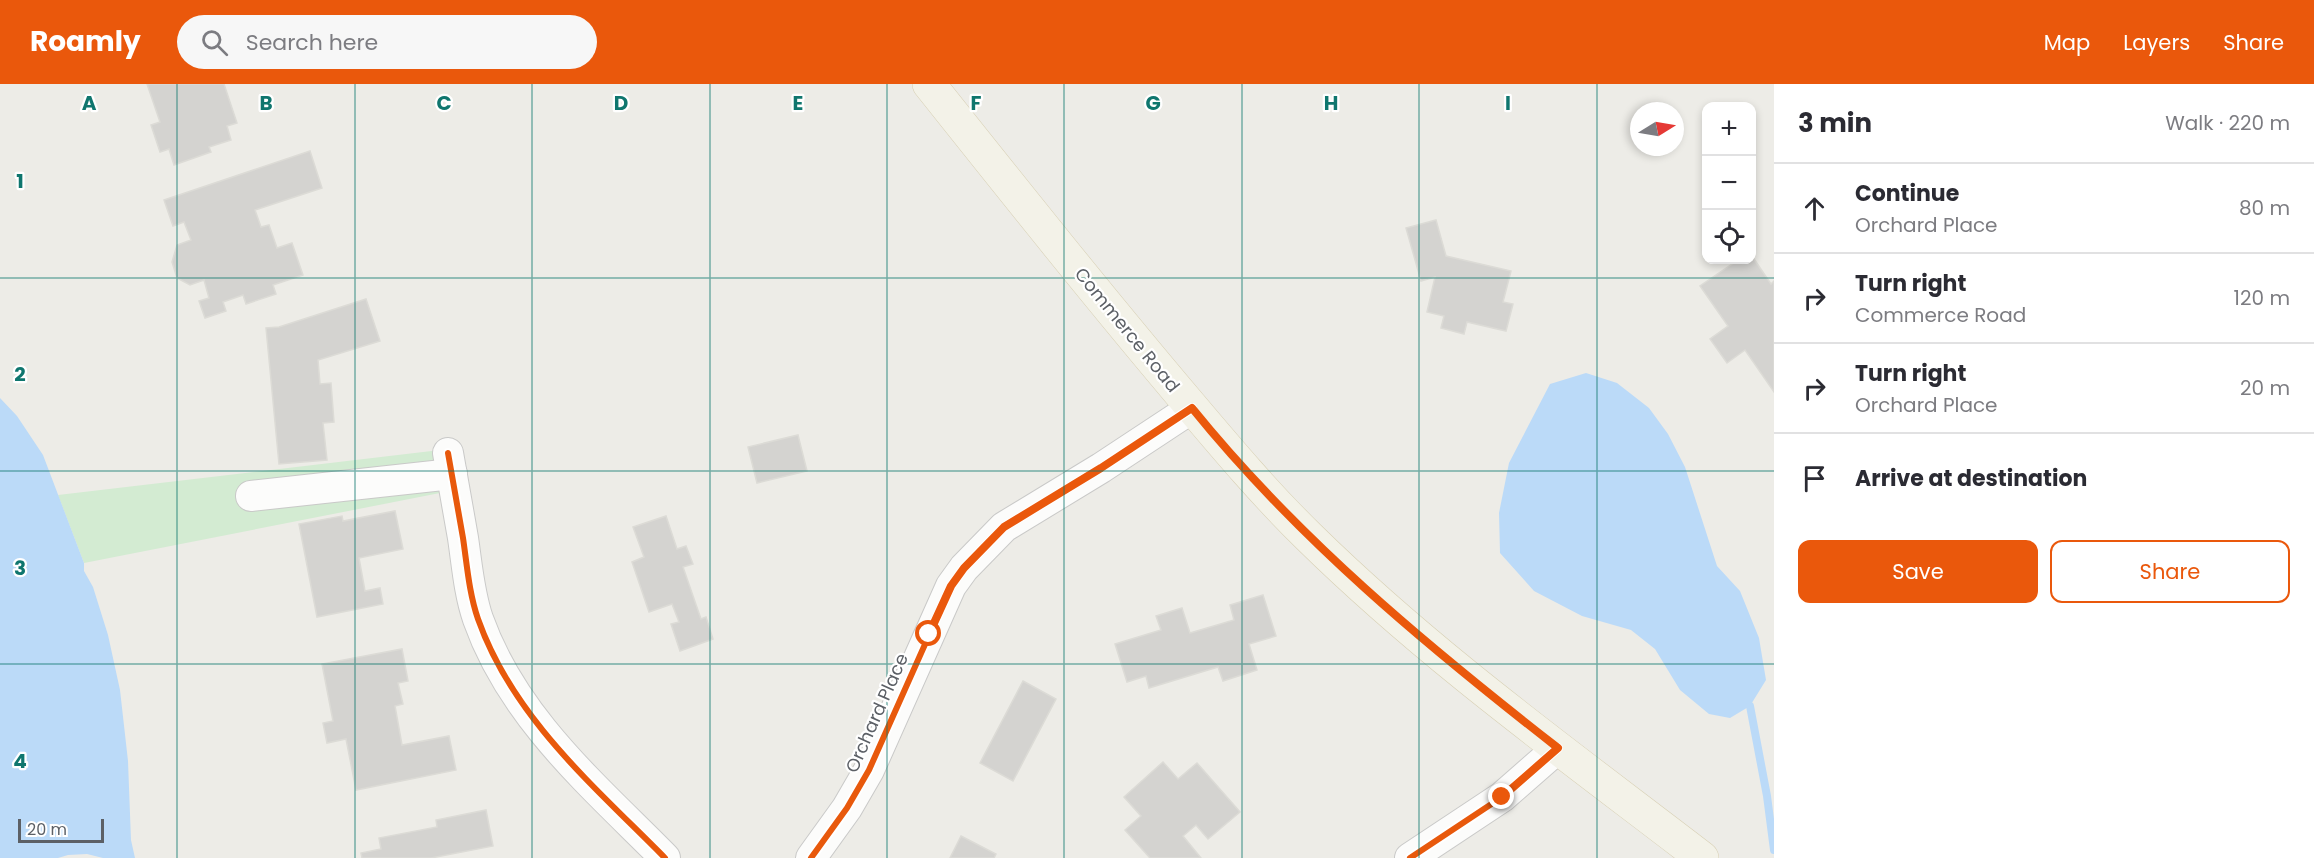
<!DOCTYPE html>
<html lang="en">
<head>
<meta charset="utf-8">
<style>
	body { margin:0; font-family:Poppins,sans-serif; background:#f7f7f7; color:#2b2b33 }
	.controls { position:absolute; right:18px; top:18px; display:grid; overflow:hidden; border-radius:12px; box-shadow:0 3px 9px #0003 }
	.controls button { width:54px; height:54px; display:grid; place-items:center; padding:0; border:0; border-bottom:2px solid #e1e1e2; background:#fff; color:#2b2b33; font:30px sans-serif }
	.compass { position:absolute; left:1630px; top:18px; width:54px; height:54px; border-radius:50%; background:#fff; box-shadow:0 3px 9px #0003; rotate:79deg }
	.scale { position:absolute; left:18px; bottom:15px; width:86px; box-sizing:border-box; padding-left:6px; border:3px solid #5c6066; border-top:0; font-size:16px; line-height:21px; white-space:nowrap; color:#5c6066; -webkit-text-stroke:4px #fff; paint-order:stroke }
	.stop { position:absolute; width:18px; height:18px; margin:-14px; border:4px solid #ea580c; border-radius:50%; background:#fff }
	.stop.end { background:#ea580c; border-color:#fff; box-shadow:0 2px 6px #0008 }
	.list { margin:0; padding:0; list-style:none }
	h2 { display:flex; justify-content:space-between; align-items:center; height:78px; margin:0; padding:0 24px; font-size:26px }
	h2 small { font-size:20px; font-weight:400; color:#7c7c81 }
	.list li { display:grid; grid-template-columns:39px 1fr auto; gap:18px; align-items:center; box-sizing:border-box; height:90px; padding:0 24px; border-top:2px solid #e1e1e2 }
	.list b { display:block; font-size:22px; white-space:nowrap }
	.list p { margin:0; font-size:20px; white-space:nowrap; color:#7c7c81 }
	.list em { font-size:20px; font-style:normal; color:#7c7c81 }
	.actions { display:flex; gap:12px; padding:18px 24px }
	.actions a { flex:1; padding:14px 0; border:2px solid #ea580c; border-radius:12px; text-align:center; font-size:21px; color:#ea580c }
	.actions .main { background:#ea580c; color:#fff }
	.icon { flex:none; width:33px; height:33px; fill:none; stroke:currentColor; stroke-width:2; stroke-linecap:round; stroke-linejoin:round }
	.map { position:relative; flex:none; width:1774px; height:774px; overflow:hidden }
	header { display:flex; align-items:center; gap:36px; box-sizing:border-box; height:84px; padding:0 30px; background:#ea580c; color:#fff }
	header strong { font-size:28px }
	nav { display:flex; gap:33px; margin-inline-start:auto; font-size:21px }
	.search { width:420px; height:54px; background:#f7f7f7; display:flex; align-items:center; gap:15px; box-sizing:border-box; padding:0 21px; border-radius:33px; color:#7c7c81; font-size:22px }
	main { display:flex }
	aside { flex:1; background:#fff }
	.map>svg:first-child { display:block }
</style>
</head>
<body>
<header>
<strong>Roamly</strong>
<div class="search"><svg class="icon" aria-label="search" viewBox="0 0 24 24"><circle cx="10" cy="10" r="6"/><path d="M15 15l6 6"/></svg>Search here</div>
<nav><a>Map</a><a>Layers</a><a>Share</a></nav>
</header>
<main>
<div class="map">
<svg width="1774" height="774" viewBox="0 0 1774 774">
	<rect width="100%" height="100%" fill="#edece7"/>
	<polygon fill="#d3ebd2" points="440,366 445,408 84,479 58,411"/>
	<g fill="#bbdaf8">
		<polygon points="1586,289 1617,299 1649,324 1668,350 1685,383 1717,482 1740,507 1759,554 1766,596 1750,622 1730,634 1709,630 1680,606 1655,565 1631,546 1582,532 1534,507 1500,469 1499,429 1509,379 1550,300"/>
		<polygon points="0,314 17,332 43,371 84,479 84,487 93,503 108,551 120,606 128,677 131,756 135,774 103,774 87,770 68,771 58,774 0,774"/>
	</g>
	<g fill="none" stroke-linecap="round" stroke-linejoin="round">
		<polyline stroke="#bbdaf8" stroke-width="8" points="1750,622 1767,712 1774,766"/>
	</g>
	<g fill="#d4d3d0" stroke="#dcdbd6" stroke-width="1.5">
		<polygon points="147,0 224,0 237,39 227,42 231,56 209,63 211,68 174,81 169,65 160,68 151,41 160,38"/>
		<polygon points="310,67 322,104 255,126 261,143 269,141 277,164 292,159 303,191 273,201 276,210 246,220 243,211 223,218 226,227 205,234 199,217 209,214 204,196 190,201 177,194 172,178 177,161 191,156 184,138 173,142 164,116"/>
		<polygon points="1436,136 1446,172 1511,187 1503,218 1513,220 1506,247 1467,238 1464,250 1441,244 1444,232 1427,228 1435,193 1421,197 1406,144"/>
		<polygon points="1752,172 1771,200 1774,197 1774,308 1745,266 1727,279 1710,255 1728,242 1700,202 1738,176 1752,176"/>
		<polygon points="366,215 380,257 318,276 320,300 331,299 334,338 323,339 327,376 279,380 266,244 279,243"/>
		<polygon points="798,351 807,387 757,399 748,363"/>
		<polygon points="395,427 403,465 359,474 365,507 380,504 383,520 317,533 299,440 342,432 343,437"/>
		<polygon points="666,432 677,465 686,462 693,480 683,483 701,535 706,533 713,555 680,567 671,540 679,538 672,520 649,528 632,478 644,473 633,443"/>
		<polygon points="1263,511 1276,552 1249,560 1257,586 1223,597 1218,583 1149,604 1146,592 1127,598 1115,560 1161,546 1156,532 1182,524 1190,549 1234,536 1230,521"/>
		<polygon points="402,565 408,597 398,599 403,620 395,622 402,661 449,652 456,686 356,706 346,655 327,659 323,639 333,637 322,580"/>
		<polygon points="1023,597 1056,615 1013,697 980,679"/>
		<polygon points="1163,678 1178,695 1197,679 1240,728 1208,755 1196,741 1183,752 1201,774 1150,774 1125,746 1141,732 1124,713"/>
		<polygon points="486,726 493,762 431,774 362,774 361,769 381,765 379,754 437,743 436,736"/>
		<polygon points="961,752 996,770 994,774 950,774"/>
	</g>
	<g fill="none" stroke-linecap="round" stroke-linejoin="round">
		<defs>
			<g id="minor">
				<path d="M448 369C453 397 458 426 463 454 467 481 469 509 478 535 513 634 594 702 665 774"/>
				<polyline points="251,412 452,390"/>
				<polyline points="811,774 847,724 869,686 951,502 964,484 1004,443 1101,384 1192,324"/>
				<polyline points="1410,774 1502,713 1558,664"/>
			</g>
			<path id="major" d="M929 0C1015 108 1101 216 1190 321 1228 366 1266 411 1309 453 1430 572 1568 671 1702 774"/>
		</defs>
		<use href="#minor" stroke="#c9c9c8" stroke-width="32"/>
		<use href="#major" stroke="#d7cfb3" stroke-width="34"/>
		<use href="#minor" stroke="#fcfcfb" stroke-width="30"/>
		<use href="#major" stroke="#f3f2e8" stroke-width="33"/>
		<defs>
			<g id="cycleway">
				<path d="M448 369C453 397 458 426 463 454 467 481 469 509 478 535 513 634 594 702 665 774"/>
				<polyline points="811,774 847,724 869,686 951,502 964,484 1004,443 1101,384 1192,324"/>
				<polyline points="1410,774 1502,713 1558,664"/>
			</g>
		</defs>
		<use href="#cycleway" stroke="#fff" stroke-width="10"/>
		<use href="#cycleway" stroke="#e8590c" stroke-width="6"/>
	</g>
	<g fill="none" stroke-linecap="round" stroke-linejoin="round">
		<path stroke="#ea580c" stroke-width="8" d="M929 550 951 502 964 484 1004 443 1101 384 1192 324C1298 455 1426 561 1558 664L1502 713"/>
	</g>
	<path fill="none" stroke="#0f766e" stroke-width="1.5" stroke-opacity="0.55" d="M177 0V774M355 0V774M532 0V774M710 0V774M887 0V774M1064 0V774M1242 0V774M1419 0V774M1597 0V774M0 194H1774M0 387H1774M0 580H1774"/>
	<g text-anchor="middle" stroke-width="4.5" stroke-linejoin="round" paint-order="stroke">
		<g font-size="18" fill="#5c6066" stroke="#fff">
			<text transform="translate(1127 246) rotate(51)" y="6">Commerce Road</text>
			<text transform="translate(877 629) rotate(-66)" y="6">Orchard Place</text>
		</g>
	</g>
	<g font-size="20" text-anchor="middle" font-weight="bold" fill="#0f766e" stroke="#fff" stroke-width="4.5" stroke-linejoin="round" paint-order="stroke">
		<text x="89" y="26">A</text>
		<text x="266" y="26">B</text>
		<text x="444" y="26">C</text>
		<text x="621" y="26">D</text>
		<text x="798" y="26">E</text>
		<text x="976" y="26">F</text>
		<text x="1153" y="26">G</text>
		<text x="1331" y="26">H</text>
		<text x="1508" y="26">I</text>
		<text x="20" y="104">1</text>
		<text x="20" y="297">2</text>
		<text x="20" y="491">3</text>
		<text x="20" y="684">4</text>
	</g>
</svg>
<div class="controls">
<button>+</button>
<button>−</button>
<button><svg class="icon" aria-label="locate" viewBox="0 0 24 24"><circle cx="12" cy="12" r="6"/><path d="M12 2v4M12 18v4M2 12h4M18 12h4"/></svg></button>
</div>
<svg class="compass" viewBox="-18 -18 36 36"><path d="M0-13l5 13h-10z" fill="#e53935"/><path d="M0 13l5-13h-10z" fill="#7c7c81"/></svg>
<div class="scale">20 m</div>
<div class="stop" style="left:929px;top:550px"></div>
<div class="stop end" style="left:1502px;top:713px"></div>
</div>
<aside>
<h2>3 min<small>Walk · 220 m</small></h2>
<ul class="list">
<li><svg class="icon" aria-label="ahead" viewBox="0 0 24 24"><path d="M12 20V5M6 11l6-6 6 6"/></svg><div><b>Continue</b><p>Orchard Place</p></div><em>80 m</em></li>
<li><svg class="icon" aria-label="right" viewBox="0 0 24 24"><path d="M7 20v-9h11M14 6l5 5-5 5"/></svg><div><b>Turn right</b><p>Commerce Road</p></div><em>120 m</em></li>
<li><svg class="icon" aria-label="right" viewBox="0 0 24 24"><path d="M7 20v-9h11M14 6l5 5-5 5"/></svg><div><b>Turn right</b><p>Orchard Place</p></div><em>20 m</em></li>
<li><svg class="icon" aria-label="arrive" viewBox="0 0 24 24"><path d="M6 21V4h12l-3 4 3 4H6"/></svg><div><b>Arrive at destination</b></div></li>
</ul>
<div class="actions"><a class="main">Save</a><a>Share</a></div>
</aside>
</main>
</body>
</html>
